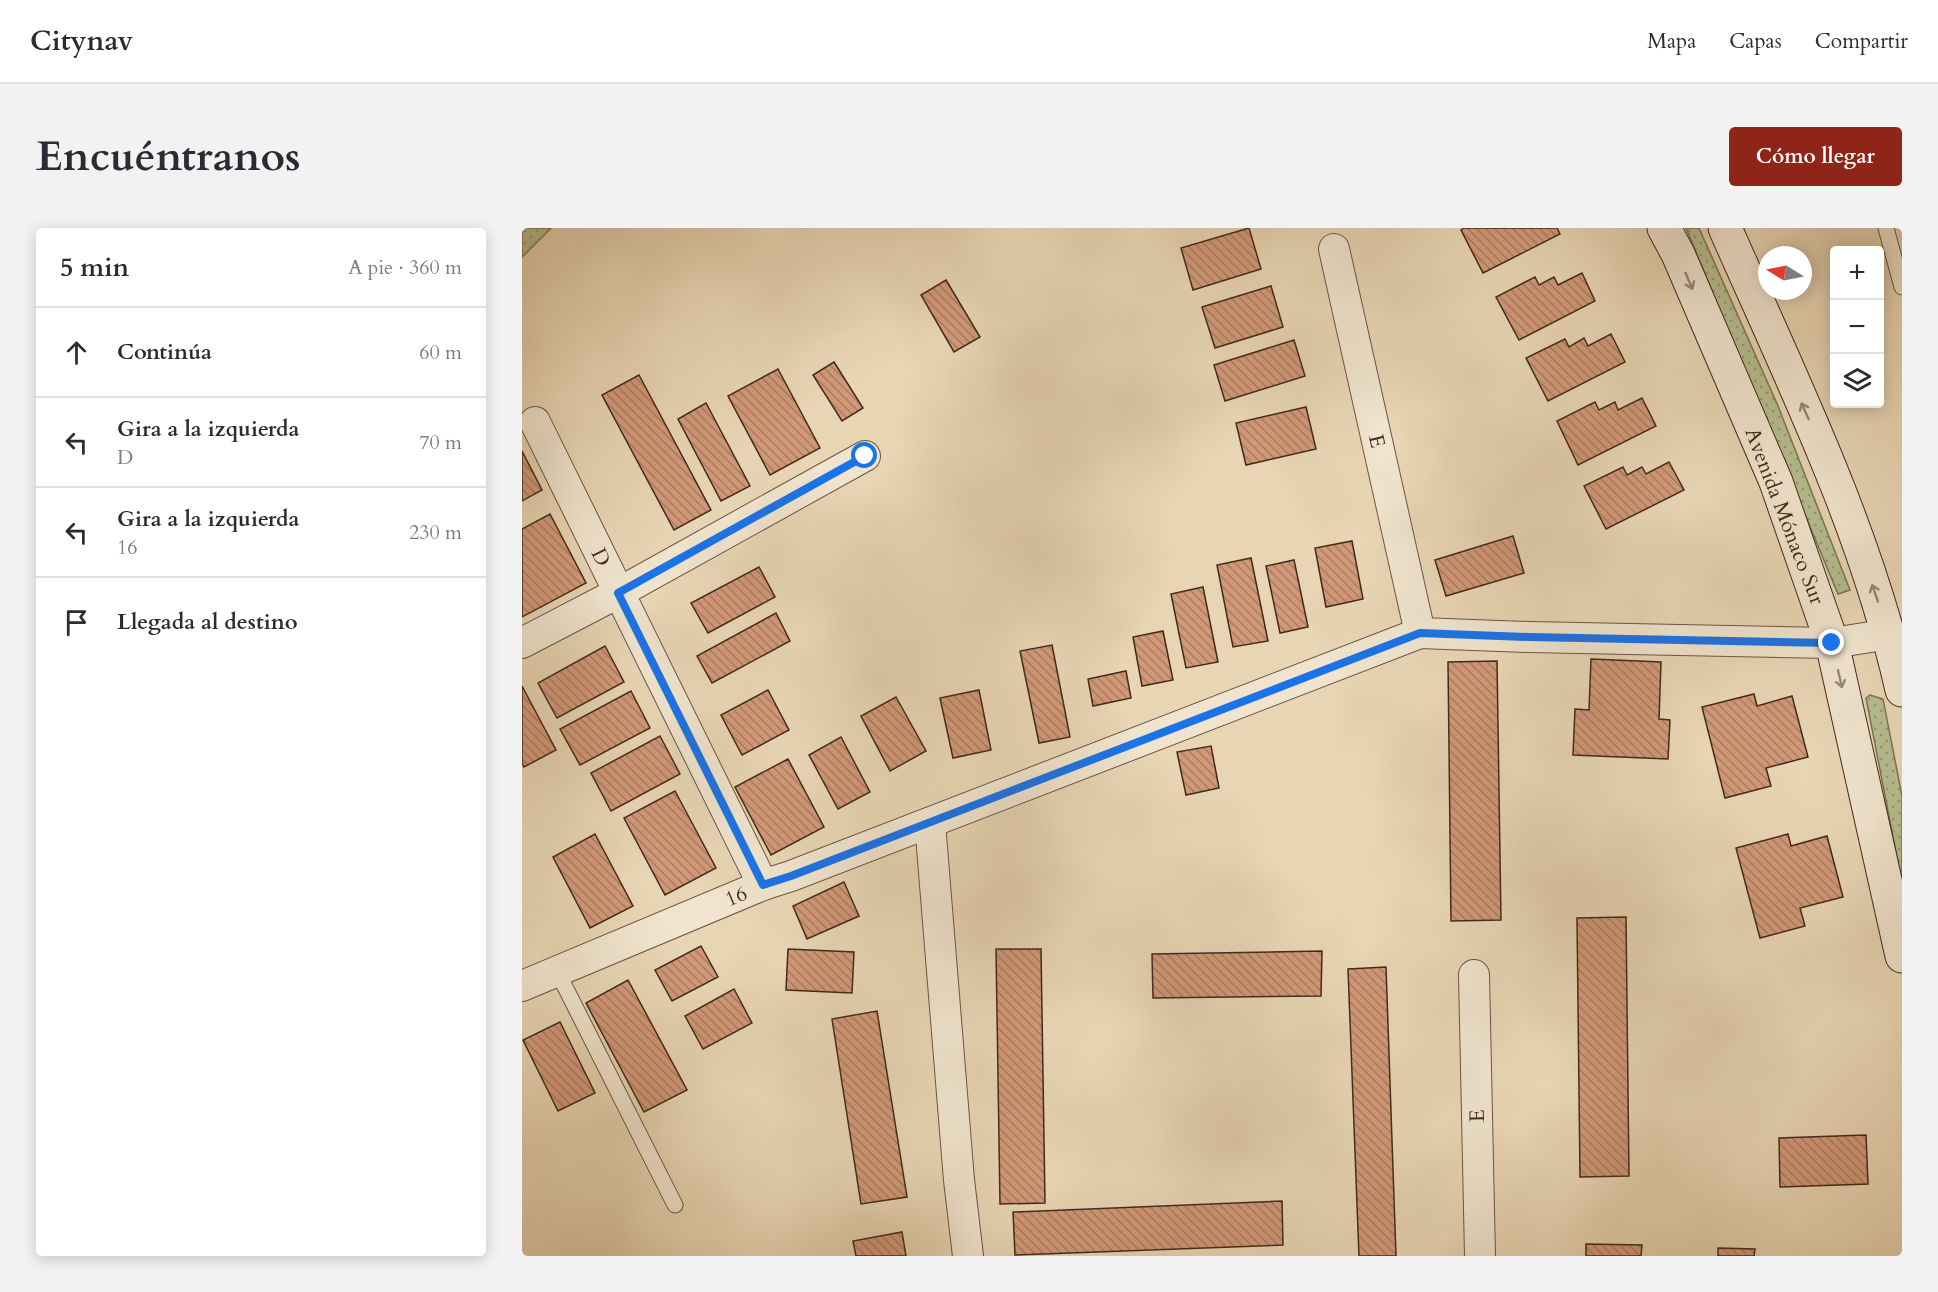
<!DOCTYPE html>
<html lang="es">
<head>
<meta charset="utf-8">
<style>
	body { margin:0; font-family:Cardo,serif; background:#f2f2f3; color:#2b2b33 }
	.controls { position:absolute; right:18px; top:18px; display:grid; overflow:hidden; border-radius:6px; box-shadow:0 3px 15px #0003 }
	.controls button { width:54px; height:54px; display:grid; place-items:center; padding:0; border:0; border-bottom:2px solid #e1e1e2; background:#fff; color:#2b2b33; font:30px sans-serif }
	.compass { position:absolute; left:1236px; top:18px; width:54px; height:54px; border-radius:50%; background:#fff; box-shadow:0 3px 15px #0003; rotate:280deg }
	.stop { position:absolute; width:18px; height:18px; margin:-14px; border:4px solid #1a73e8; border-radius:50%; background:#fff }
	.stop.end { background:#1a73e8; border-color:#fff; box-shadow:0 2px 6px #0008 }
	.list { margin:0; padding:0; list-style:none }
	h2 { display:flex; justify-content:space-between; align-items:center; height:78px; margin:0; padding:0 24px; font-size:26px }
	h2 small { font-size:20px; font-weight:400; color:#7c7c81 }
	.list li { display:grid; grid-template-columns:39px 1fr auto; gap:18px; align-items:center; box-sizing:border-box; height:90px; padding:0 24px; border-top:2px solid #e1e1e2 }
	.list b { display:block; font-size:22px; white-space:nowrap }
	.list p { margin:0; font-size:20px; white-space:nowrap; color:#7c7c81 }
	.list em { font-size:20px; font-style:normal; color:#7c7c81 }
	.icon { flex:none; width:33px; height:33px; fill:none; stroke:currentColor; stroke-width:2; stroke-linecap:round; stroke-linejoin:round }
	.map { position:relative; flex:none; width:1380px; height:1028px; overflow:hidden; border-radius:6px }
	header { display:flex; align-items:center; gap:36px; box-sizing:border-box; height:84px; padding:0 30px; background:#fff; border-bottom:2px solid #e1e1e2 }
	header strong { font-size:28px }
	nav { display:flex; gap:33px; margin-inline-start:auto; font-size:21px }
	.intro { display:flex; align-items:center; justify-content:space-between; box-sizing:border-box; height:144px; padding:0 36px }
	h1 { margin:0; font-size:42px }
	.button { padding:15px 27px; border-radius:6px; background:#8f2418; color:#fff; font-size:21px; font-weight:700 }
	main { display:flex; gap:36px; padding:0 36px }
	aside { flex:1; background:#fff; border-radius:6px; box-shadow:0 3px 15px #0003 }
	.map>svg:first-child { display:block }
</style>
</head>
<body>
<header>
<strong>Citynav</strong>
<nav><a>Mapa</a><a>Capas</a><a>Compartir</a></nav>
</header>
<div class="intro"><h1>Encuéntranos</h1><a class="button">Cómo llegar</a></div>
<main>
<aside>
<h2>5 min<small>A pie · 360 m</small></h2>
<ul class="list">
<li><svg class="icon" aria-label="ahead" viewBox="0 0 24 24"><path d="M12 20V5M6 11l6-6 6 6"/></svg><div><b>Continúa</b></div><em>60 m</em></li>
<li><svg class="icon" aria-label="left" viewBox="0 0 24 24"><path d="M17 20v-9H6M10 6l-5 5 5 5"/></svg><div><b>Gira a la izquierda</b><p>D</p></div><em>70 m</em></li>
<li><svg class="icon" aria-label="left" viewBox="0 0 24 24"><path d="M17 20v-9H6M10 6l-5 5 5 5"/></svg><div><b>Gira a la izquierda</b><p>16</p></div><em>230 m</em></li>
<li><svg class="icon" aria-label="arrive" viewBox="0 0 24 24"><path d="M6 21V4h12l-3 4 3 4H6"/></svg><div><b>Llegada al destino</b></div></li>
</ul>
</aside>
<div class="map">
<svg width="1380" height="1028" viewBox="0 0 1380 1028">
	<defs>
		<pattern id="grass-dots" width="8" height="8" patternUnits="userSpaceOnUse" patternTransform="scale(1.5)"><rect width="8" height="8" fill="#b5bd8e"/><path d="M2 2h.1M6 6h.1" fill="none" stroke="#959a73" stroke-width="1.8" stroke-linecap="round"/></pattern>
		<pattern id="building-back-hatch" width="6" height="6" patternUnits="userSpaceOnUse" patternTransform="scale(1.5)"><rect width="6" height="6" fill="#d19877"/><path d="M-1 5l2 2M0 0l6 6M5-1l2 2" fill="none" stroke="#ab7c61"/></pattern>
	</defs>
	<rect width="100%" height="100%" fill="#e8d5b4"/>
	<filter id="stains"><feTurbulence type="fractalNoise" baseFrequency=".00333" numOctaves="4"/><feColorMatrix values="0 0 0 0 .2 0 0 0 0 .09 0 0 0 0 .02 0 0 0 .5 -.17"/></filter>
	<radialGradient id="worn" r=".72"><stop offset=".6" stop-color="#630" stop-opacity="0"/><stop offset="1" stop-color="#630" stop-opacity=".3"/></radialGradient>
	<g fill="url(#grass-dots)" stroke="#7b7454" stroke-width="1.5">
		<polygon points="0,0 29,0 0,29"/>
		<polygon points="1164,0 1177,0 1181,9 1256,178 1328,362 1316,366"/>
		<polygon points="1348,467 1361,471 1380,568 1380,655 1344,470"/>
	</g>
	<g fill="url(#building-back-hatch)" stroke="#412a1b" stroke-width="1.5">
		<polygon points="727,0 739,41 671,62 659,20"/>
		<polygon points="942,0 1035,0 1038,6 961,45 939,2"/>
		<polygon points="1060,45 1073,73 997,112 974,69 1013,49 1017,57 1032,49 1036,57"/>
		<polygon points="424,52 458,109 432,124 399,67"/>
		<polygon points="749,58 761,99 693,120 680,79"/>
		<polygon points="1089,106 1103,134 1026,173 1004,130 1043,111 1047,119 1062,110 1066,118"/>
		<polygon points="772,112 783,148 703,173 692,137"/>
		<polygon points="312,134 341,180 320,193 291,147"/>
		<polygon points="256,141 298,220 248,247 206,168"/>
		<polygon points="117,147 189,282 152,302 80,167"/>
		<polygon points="1120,170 1134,198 1056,237 1035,193 1073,174 1077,182 1093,174 1096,182"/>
		<polygon points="184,175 228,258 199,273 156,191"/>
		<polygon points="784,179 794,221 724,237 714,195"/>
		<polygon points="0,223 20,262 0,273"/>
		<polygon points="1147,234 1162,262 1084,301 1062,258 1101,239 1105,247 1120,239 1124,246"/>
		<polygon points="28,286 64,355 0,389 0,301"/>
		<polygon points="991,308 1002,345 924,368 913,332"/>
		<polygon points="830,313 841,371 804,379 793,320"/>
		<polygon points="729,330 746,413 711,419 695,337"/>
		<polygon points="772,332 786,399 758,405 744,338"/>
		<polygon points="237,339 253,369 186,405 169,375"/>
		<polygon points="681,359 696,434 664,440 649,366"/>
		<polygon points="254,385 268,413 190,455 175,428"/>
		<polygon points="641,403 651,452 620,458 611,409"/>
		<polygon points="530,417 548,509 517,515 498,423"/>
		<polygon points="83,418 102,454 35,490 16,455"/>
		<polygon points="1069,431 1139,434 1137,491 1148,492 1146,531 1051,527 1053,481 1067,482"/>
		<polygon points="975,433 979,692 929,693 926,434"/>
		<polygon points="604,443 609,470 571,478 566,451"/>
		<polygon points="0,458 34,522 2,539 0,535"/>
		<polygon points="246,462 267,502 220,527 199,487"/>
		<polygon points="457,462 469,522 431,530 418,470"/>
		<polygon points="109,463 128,500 58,537 38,501"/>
		<polygon points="1232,466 1235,478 1270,468 1286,529 1244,540 1249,558 1203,570 1180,479"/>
		<polygon points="374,469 404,523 368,543 339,488"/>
		<polygon points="138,508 158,546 89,583 69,545"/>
		<polygon points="319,509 348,564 316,581 287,527"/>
		<polygon points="689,518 697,560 664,567 655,524"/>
		<polygon points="266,531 302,599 249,627 213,559"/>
		<polygon points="153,563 194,640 143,667 102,590"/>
		<polygon points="73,606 111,678 68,700 31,629"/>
		<polygon points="1266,606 1269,618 1305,608 1321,669 1278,680 1283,698 1238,710 1214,620"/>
		<polygon points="322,654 337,688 285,711 271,678"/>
		<polygon points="1104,689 1107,948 1058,949 1055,690"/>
		<polygon points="179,718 196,749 150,773 133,742"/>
		<polygon points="266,721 332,724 330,765 264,762"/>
		<polygon points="474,721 519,721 523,975 478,976"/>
		<polygon points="800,723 799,768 631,770 630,726"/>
		<polygon points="864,739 874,1028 837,1028 826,741"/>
		<polygon points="106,752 165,862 122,884 64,775"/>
		<polygon points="212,761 230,795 181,821 163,788"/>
		<polygon points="355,783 385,969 339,976 310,791"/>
		<polygon points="38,794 73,865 36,883 1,812"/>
		<polygon points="1344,907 1346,956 1258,959 1257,910"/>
		<polygon points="760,973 761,1017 493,1027 491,984"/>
		<polygon points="380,1004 384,1028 334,1028 331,1013"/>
		<polygon points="1064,1016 1120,1017 1119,1028 1064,1028"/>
		<polygon points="1196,1020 1233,1021 1232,1028 1196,1028"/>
	</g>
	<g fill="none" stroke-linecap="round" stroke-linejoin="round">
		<defs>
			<g id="lane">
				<polyline points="1364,0 1380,59"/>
				<polyline points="35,743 153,977"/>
			</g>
			<g id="street">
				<polyline points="812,21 898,405"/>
				<polyline points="13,194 241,657"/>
				<polyline points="0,415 96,365 343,228"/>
				<polyline points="408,595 437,952 446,1028"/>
				<polyline points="952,747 958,1028"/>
				<polyline points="0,758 241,657 269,648 898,405 1007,409 1310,415 1368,406"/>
			</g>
			<g id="secondary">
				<polyline points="1142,0 1156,26 1254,254 1310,415 1380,728"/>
				<path d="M1203 0C1269 150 1344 301 1380 462"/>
			</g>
		</defs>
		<use href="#lane" stroke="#6b5541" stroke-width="17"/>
		<use href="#street" stroke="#6b5541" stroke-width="32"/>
		<use href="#secondary" stroke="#412a1b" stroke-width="35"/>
		<use href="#lane" stroke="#f0e4ce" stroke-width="15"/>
		<use href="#street" stroke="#f0e4ce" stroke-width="30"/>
		<use href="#secondary" stroke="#f0e4ce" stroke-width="33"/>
	</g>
	<defs><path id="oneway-shaft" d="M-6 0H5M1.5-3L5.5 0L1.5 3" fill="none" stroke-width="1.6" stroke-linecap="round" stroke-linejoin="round" transform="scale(1.5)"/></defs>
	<g stroke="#988774">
		<use href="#oneway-shaft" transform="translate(1167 53) rotate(67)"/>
		<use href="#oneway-shaft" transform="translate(1283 183) rotate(-114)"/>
		<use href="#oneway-shaft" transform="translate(1353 365) rotate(-109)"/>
		<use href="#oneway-shaft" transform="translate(1318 451) rotate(77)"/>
	</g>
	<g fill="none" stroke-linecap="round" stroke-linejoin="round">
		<polyline stroke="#1a73e8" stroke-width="8" points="343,228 96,365 241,657 269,648 898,405 1007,409 1310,415"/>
	</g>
	<g text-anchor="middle" stroke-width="4.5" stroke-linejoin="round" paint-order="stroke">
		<g font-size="21" fill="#412a1b" stroke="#f0e4ce">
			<text transform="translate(855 213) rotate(77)" y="7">E</text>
			<text transform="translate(1263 288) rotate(69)" y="7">Avenida Mónaco Sur</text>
			<text transform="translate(79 329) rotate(64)" y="7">D</text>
			<text transform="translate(214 668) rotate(-23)" y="7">16</text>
			<text transform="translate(955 888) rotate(-91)" y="7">E</text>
		</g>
	</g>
	<rect width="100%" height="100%" filter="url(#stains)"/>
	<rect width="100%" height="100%" fill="url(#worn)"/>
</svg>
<div class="controls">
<button>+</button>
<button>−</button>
<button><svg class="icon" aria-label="layers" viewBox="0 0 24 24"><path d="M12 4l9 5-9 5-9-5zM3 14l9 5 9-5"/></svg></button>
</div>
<svg class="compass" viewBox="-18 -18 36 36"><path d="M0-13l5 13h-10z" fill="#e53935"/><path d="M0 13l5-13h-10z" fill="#7c7c81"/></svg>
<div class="stop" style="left:343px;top:228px"></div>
<div class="stop end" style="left:1310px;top:415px"></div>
</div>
</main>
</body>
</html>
